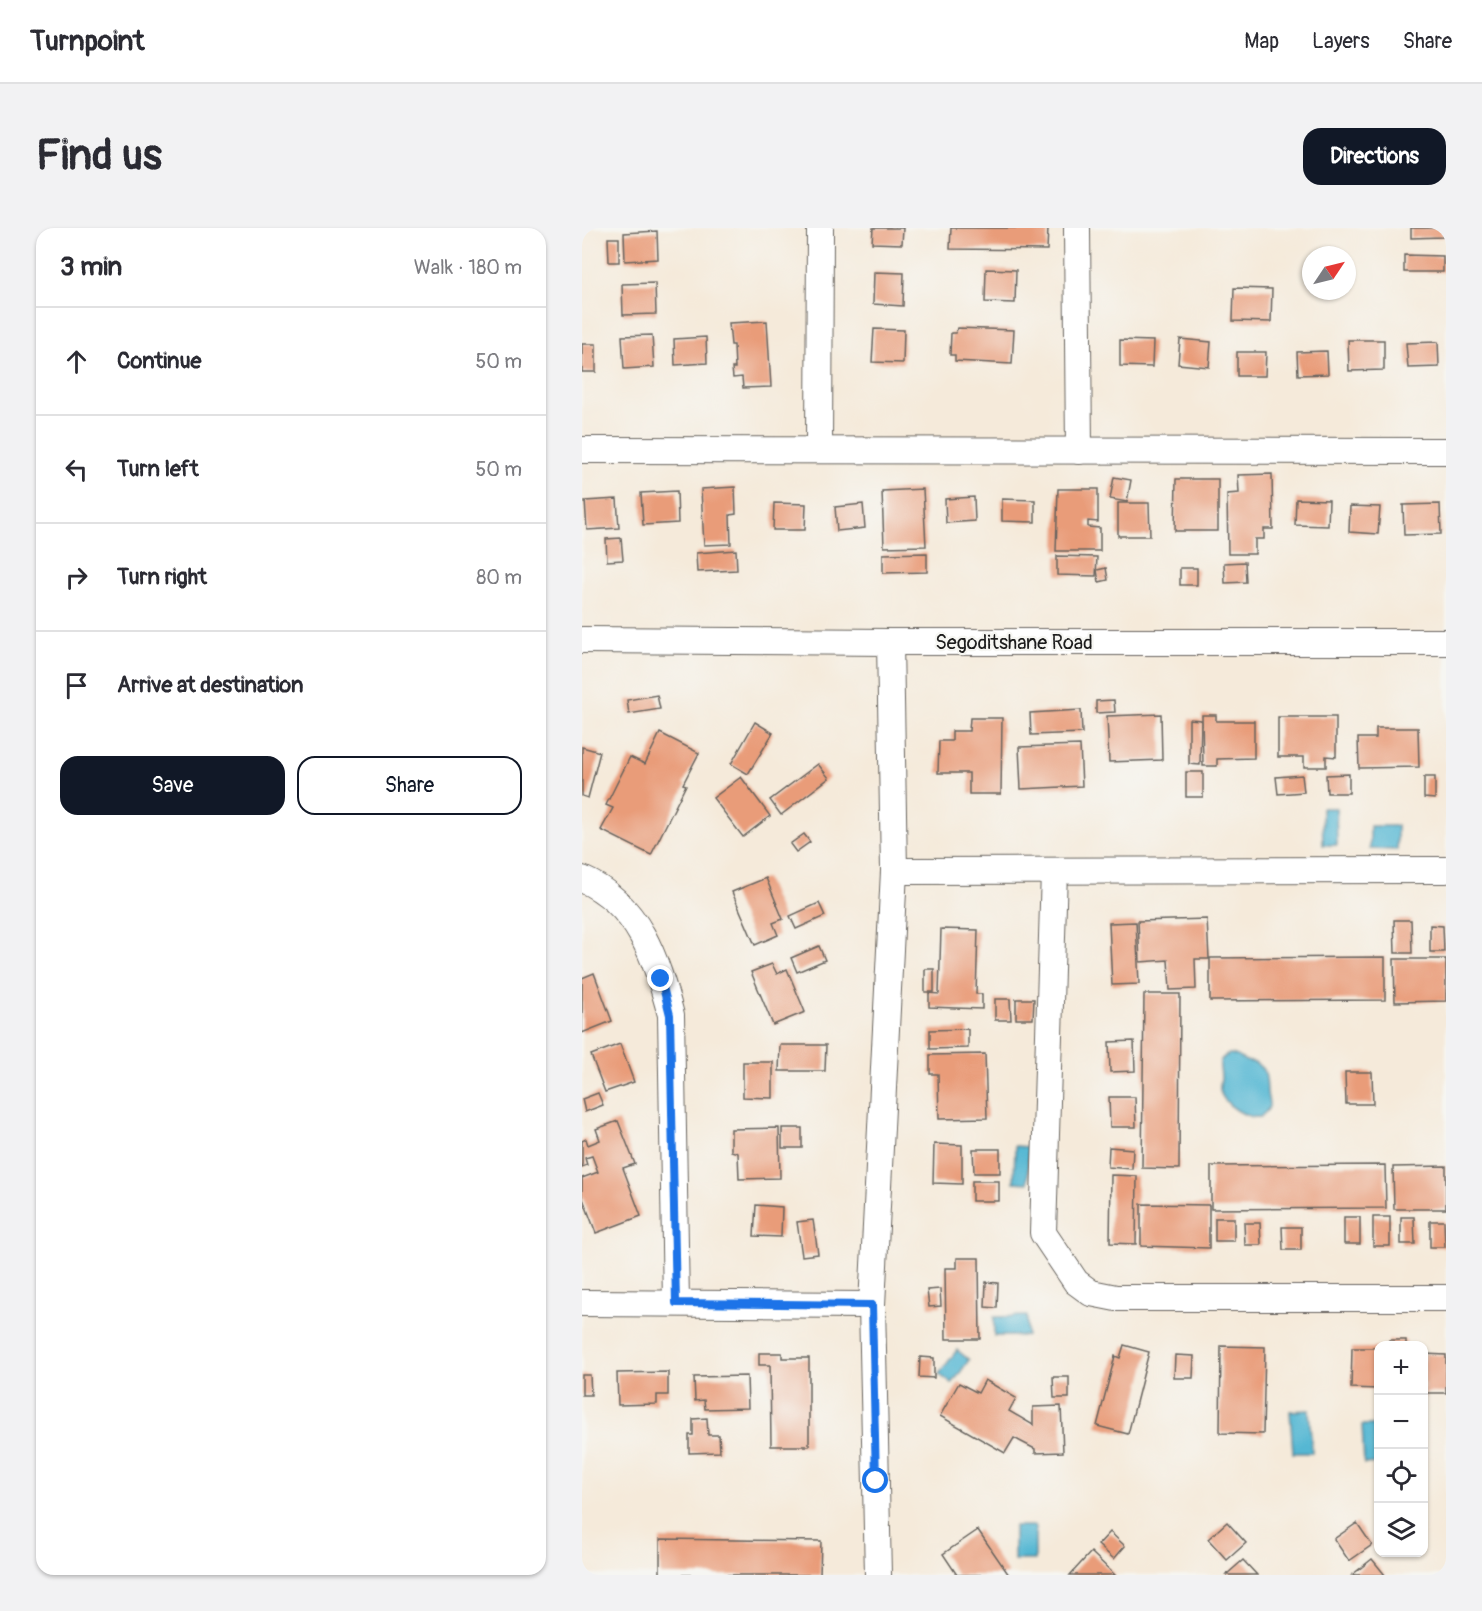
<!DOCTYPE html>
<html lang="en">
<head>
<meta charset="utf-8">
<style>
	body { margin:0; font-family:Pangolin,sans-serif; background:#f2f2f3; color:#2b2b33 }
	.controls { position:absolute; right:18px; bottom:18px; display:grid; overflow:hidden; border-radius:12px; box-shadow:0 2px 4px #0004 }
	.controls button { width:54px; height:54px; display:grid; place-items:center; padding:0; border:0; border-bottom:2px solid #e1e1e2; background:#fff; color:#2b2b33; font:30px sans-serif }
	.compass { position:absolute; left:720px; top:18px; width:54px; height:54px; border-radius:50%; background:#fff; box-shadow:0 2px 4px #0004; rotate:55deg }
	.stop { position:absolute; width:18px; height:18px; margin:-14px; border:4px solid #1a73e8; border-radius:50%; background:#fff }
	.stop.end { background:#1a73e8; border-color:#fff; box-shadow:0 2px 6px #0008 }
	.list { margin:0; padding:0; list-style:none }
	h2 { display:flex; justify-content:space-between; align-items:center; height:78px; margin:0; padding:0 24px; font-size:26px }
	h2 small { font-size:20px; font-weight:400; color:#7c7c81 }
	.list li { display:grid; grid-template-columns:39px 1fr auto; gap:18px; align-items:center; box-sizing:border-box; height:108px; padding:0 24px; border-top:2px solid #e1e1e2 }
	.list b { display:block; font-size:22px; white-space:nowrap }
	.list em { font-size:20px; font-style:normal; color:#7c7c81 }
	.actions { display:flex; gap:12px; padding:18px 24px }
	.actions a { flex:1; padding:14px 0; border:2px solid #111827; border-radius:18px; text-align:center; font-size:21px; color:#111827 }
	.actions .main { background:#111827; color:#fff }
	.icon { flex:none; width:33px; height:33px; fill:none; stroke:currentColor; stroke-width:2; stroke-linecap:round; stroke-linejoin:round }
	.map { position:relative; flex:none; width:864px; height:1347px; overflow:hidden; border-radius:18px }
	header { display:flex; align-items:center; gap:36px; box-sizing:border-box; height:84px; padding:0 30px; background:#fff; border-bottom:2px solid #e1e1e2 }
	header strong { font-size:28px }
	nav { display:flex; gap:33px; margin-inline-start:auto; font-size:21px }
	.intro { display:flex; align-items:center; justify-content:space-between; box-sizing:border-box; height:144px; padding:0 36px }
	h1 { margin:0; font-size:42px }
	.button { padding:15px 27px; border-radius:18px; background:#111827; color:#fff; font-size:21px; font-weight:700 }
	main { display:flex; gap:36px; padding:0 36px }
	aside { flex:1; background:#fff; border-radius:18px; box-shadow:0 2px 4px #0004 }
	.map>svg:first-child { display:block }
</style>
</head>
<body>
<header>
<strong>Turnpoint</strong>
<nav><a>Map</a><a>Layers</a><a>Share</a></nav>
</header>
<div class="intro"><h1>Find us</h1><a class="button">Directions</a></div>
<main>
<aside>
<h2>3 min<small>Walk · 180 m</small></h2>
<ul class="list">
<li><svg class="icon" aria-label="ahead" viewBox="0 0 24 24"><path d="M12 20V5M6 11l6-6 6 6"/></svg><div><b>Continue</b></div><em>50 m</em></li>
<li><svg class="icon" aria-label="left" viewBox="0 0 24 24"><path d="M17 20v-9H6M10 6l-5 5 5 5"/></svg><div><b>Turn left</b></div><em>50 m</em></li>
<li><svg class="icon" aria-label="right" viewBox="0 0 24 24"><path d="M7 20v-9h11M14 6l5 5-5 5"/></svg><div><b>Turn right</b></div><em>80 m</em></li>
<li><svg class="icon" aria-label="arrive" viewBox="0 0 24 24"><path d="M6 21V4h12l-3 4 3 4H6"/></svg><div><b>Arrive at destination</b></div></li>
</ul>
<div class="actions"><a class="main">Save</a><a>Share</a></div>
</aside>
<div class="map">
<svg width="864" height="1347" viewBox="0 0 864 1347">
	<rect width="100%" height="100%" fill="#f6f6f2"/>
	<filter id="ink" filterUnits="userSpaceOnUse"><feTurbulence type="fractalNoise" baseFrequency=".0167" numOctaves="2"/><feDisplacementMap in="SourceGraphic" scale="12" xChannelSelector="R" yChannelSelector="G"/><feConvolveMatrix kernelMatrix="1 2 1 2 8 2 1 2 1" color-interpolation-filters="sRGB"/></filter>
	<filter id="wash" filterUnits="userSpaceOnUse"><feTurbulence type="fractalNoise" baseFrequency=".008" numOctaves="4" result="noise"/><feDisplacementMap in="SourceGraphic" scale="24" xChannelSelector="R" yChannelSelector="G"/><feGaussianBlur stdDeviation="1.35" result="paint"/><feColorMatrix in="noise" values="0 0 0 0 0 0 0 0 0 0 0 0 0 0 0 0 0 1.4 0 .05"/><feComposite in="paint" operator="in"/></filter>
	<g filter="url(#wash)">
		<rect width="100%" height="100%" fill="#f5eada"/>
		<g fill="#54b7d3" stroke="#386a78" stroke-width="1.5">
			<polygon points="740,580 754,580 755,617 741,617"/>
			<polygon points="788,598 815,598 815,622 788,621"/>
			<path d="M647 826C656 826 657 830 664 833 666 834 670 834 673 835 686 842 684 852 685 864 686 877 692 878 678 889 665 891 642 877 638 863 637 858 639 854 639 849 639 838 633 833 647 826Z"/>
			<polygon points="433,918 446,919 446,955 432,954"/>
			<polygon points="445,1088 445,1108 412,1108 412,1089"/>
			<polygon points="375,1122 387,1132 370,1156 357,1146"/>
			<polygon points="727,1182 730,1225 711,1225 708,1183"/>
			<polygon points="780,1197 796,1197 796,1235 782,1236"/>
			<rect x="432" y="1298" width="21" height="34"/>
		</g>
		<g id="blocks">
			<g fill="#e99c79">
				<polygon points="291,0 321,0 320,16 290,15"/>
				<polygon points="369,0 466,0 465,22 368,21"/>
				<polygon points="829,0 860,0 861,9 829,10"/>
				<polygon points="75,3 76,31 43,33 42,5"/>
				<polygon points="26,10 37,10 37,34 27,34"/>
				<polygon points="822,27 861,28 861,44 822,44"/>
				<polygon points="404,41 434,42 433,75 403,74"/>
				<polygon points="292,44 322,45 321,78 291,76"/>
				<polygon points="73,55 74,86 41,87 40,56"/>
				<polygon points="652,60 690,61 689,94 651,93"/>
				<polygon points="185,93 189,159 161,160 160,149 151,150 150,140 153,140 152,117 149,117 147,95"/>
				<polygon points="375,100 432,102 430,136 373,133 373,127 368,127 369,105 374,105"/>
				<polygon points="292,101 322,102 321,135 290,134"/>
				<polygon points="70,107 72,139 42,141 40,108"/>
				<polygon points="124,109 125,135 93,137 92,111"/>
				<polygon points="598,111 629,114 627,139 596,136"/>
				<polygon points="538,112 571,113 570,139 538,138"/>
				<polygon points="766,112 802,112 802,142 767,143"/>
				<polygon points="856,114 857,139 826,140 824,115"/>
				<rect x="0" y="116" width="14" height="28"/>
				<polygon points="745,123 746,146 716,147 715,124"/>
				<polygon points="655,124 684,124 683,148 655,148"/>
				<polygon points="690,246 691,301 682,301 682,311 673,311 673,326 646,326 645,266 657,265 656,247"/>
				<polygon points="532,249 549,252 545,274 528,271"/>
				<polygon points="594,251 636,251 636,303 593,303"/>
				<polygon points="153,259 154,286 148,287 149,316 122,317 119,261"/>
				<polygon points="341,261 344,318 302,319 300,263"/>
				<polygon points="476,261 516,261 516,294 506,293 506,299 518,300 518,323 474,323"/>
				<polygon points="95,263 96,295 61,297 59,265"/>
				<polygon points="392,269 393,293 364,295 363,271"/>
				<polygon points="35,271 37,300 5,302 3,273"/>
				<polygon points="420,271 453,272 453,294 420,293"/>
				<polygon points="714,271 747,272 746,298 713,297"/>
				<polygon points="192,275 224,276 223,302 191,302"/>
				<polygon points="536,275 567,275 568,308 536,308"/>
				<polygon points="281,276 283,300 255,303 253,279"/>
				<polygon points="858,276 859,306 822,307 821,277"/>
				<polygon points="768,278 798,279 796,306 767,304"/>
				<polygon points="39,310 41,332 25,333 24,311"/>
				<polygon points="154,322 155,342 115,344 114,325"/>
				<polygon points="345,325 345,344 301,345 301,326"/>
				<polygon points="475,328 515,329 514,348 475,347"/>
				<polygon points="663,334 664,354 643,355 642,335"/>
				<polygon points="524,340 526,352 517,354 515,342"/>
				<rect x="598" y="340" width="17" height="17"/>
				<polygon points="75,467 78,481 47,486 45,472"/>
				<polygon points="532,472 533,484 514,485 514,473"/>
				<polygon points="499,482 500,505 449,507 448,485"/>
				<polygon points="579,486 580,532 527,534 525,488"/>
				<polygon points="620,487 634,487 634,493 672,493 672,530 635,531 635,538 621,538"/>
				<polygon points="696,489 754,489 754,529 744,528 744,539 722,539 722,529 696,529"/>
				<polygon points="388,490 420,490 419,566 387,566 387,545 356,545 357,513 370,513 370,503 387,503"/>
				<polygon points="607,491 619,492 618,537 607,536"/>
				<polygon points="173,494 191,505 166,546 149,536"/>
				<polygon points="794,500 836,500 837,539 777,540 776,510 794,510"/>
				<polygon points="78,505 117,525 101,556 104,557 69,627 19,602 31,580 24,577 48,529 63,536"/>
				<polygon points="498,517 500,558 439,561 437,519"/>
				<polygon points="0,519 18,524 6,570 0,568"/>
				<polygon points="236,536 247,550 199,587 188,572"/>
				<rect x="604" y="544" width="17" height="25"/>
				<polygon points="767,546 767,565 745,565 744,547"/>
				<polygon points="720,547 722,564 696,566 694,549"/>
				<polygon points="159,549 188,588 161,609 131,570"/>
				<polygon points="842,549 853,549 853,571 842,570"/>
				<polygon points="222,606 228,614 214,624 208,616"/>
				<polygon points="184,650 201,691 191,695 196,707 173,717 150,664"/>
				<polygon points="237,675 243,688 214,701 208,688"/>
				<polygon points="625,691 627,731 613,731 614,761 588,762 586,732 558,734 556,693"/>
				<polygon points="812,692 829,692 830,725 813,725"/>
				<polygon points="554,694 557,756 530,757 527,695"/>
				<polygon points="848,697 861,698 862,724 848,724"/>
				<polygon points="359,701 396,702 394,766 400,766 400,781 347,779 347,765 357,766"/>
				<polygon points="237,718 243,732 215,744 209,730"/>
				<polygon points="803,729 803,772 628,773 628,730"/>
				<polygon points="812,731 864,731 864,773 813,774"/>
				<polygon points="190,736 195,746 205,741 223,784 191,797 169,744"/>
				<rect x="343" y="741" width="9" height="23"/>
				<polygon points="12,745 30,793 0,805 0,750"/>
				<polygon points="562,766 598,766 597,941 560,940"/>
				<polygon points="413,771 428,771 429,792 413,792"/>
				<polygon points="434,771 452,771 451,791 434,791"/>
				<polygon points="386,801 386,820 348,821 348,802"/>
				<polygon points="552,813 553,843 528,844 527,814"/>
				<polygon points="38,816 52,854 23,864 9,827"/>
				<polygon points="198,817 244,817 243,843 197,843"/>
				<polygon points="403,826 405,890 357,891 356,846 348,846 348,827"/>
				<polygon points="161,834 191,834 191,870 161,869"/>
				<polygon points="763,844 790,844 791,876 764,876"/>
				<polygon points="16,865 21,877 3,884 0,871"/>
				<polygon points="527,869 553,869 554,899 528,899"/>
				<polygon points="36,893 53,936 41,940 59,988 14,1005 0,968 0,950 16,944 10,928 3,930 5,937 0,939 0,913 4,911 6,917 18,912 14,901"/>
				<polygon points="197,900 198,950 157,951 156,925 149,923 149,901"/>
				<rect x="200" y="900" width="20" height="20"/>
				<polygon points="352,916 380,917 380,956 351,955"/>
				<polygon points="527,919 551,921 550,941 526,939"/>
				<polygon points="391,921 418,921 418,945 392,945"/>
				<polygon points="803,937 804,980 629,981 629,938"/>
				<polygon points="864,938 864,981 812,981 811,939"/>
				<polygon points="529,947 555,948 554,1016 528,1015"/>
				<rect x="390" y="953" width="27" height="20"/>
				<polygon points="559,976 627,977 627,1020 559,1018"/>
				<polygon points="174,977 200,979 199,1009 172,1008"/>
				<rect x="762" y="989" width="16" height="27"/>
				<rect x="791" y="989" width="17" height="29"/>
				<polygon points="819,989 832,989 833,1016 819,1016"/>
				<rect x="633" y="990" width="19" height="23"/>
				<polygon points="231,992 236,1026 220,1028 215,994"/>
				<polygon points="848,993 862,993 863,1019 848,1019"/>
				<polygon points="662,995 678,995 679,1017 663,1017"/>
				<polygon points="700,999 719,999 719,1022 701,1022"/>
				<polygon points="375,1030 397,1030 398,1111 364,1111 363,1040 375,1040"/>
				<polygon points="404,1054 416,1055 415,1080 403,1079"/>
				<polygon points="358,1061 359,1078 347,1079 345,1062"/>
				<polygon points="807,1112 824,1112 824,1118 806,1118"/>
				<polygon points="542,1117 567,1124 546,1206 515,1198 533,1128 538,1130"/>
				<polygon points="639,1118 683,1119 681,1206 638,1205"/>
				<polygon points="770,1120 796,1120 796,1161 769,1160"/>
				<polygon points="177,1125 200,1125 200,1130 227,1130 227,1218 189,1218 188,1137 177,1137"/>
				<polygon points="842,1126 864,1127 864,1165 844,1165 843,1170 842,1170"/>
				<polygon points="593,1127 612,1128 611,1150 592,1150"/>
				<polygon points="338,1129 352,1130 352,1150 337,1149"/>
				<polygon points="86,1144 86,1167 75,1167 75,1176 36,1177 35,1145"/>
				<polygon points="0,1147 8,1147 9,1167 0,1167"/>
				<polygon points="165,1148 166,1180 123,1181 122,1172 113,1173 112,1149"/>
				<polygon points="471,1149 487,1149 487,1170 472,1170"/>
				<polygon points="403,1152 434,1170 427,1183 451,1197 451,1179 479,1178 481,1224 453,1225 453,1221 432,1210 423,1225 358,1188 377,1155 396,1165"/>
				<polygon points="125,1190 126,1207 137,1207 138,1224 107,1225 107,1207 111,1207 111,1191"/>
				<polygon points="645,1294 664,1315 645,1332 626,1311"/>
				<polygon points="775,1295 790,1317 767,1333 752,1311"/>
				<polygon points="396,1302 427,1347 375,1347 361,1326"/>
				<polygon points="528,1304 543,1318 532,1331 516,1317"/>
				<polygon points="78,1311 239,1313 238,1347 78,1347"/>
				<polygon points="509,1324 533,1347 488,1347"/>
				<polygon points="790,1331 803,1347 770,1347"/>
				<polygon points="661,1332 675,1347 644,1347"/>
			</g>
		</g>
	</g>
	<g filter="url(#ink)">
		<use href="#blocks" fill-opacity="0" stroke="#68645e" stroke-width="1.5"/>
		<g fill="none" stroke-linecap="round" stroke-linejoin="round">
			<defs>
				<g id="minor">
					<polyline points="495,0 497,223"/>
					<polyline points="0,222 864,223"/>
					<polyline points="237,222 238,0"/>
					<polyline points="0,412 308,414 864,414"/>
					<polyline points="312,643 864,642"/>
					<polyline points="472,643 461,1005 494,1054 509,1065 534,1070 864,1070"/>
					<path d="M0 651C57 676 74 731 89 787L94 1075"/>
					<polyline points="0,1075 290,1077"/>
					<polyline points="296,1347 290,1077 312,643 308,414"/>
				</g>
			</defs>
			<use href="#minor" stroke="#68645e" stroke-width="28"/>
			<use href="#minor" stroke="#fff" stroke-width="26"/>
		</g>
	</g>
	<g fill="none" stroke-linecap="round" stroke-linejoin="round" filter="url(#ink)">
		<polyline stroke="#1a73e8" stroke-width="8" points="79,751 88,787 94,1075 290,1077 294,1253"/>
	</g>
	<g text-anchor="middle" stroke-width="4.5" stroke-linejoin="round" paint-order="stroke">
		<g font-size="20" fill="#1c1c1c" stroke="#f6f6f2">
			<text x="432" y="421">Segoditshane Road</text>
		</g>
	</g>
</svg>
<div class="controls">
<button>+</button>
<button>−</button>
<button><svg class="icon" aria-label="locate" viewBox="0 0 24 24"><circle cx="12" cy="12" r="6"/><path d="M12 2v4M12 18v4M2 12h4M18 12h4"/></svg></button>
<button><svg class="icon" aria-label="layers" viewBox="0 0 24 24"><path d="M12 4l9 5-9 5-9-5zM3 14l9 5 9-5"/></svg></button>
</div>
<svg class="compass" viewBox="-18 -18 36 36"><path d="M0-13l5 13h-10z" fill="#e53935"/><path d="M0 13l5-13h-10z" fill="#7c7c81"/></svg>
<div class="stop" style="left:294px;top:1253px"></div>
<div class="stop end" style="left:79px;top:751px"></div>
</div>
</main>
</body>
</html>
